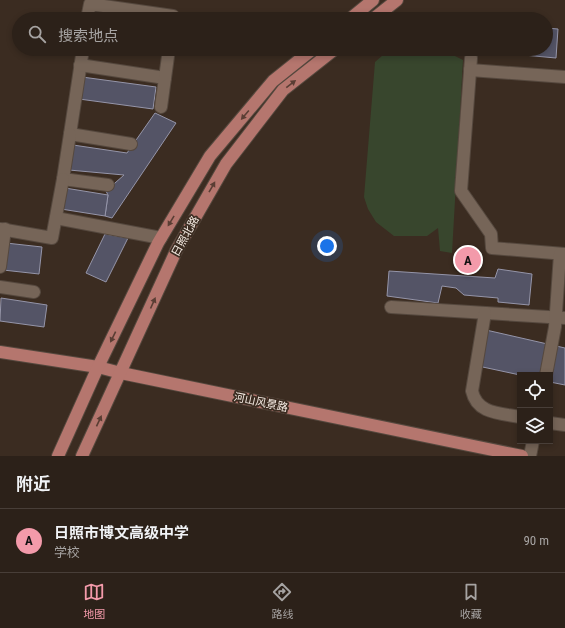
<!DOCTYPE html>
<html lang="zh">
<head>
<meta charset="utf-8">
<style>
	body { margin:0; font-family:"Roboto Condensed","Noto Sans SC",sans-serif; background:#382e26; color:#f1f3f6 }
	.controls { position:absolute; right:12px; bottom:12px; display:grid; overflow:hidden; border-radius:0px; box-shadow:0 2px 6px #0003 }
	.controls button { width:36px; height:36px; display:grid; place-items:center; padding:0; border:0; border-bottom:1px solid #483e38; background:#2c2119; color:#f1f3f6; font:20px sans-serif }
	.you { position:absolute; left:327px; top:246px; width:14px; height:14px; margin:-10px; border:3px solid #fff; border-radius:50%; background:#1a73e8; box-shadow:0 0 0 6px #1a73e833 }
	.badge { display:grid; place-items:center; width:26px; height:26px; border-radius:50%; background:#f39aaa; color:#111; font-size:13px; font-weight:700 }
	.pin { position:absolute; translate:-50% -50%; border:2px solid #fff; box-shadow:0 1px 4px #0006 }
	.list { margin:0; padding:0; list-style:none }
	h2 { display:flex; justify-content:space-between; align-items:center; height:52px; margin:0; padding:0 16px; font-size:17px }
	h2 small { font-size:13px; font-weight:400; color:#a6a3a2 }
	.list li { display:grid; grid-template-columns:26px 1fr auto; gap:12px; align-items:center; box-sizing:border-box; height:64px; padding:0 16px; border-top:1px solid #483e38 }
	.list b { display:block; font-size:15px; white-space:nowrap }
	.list p { margin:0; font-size:13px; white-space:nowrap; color:#a6a3a2 }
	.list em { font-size:13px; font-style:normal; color:#a6a3a2 }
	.icon { flex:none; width:22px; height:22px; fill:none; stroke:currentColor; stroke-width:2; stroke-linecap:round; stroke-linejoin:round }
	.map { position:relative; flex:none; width:565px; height:456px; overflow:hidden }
	.search { position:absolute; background:#2c2119; box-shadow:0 2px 6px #0003; left:12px; right:12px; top:12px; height:44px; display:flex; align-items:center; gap:10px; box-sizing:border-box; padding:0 14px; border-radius:22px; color:#a6a3a2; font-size:15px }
	.sheet { height:116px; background:#2c2119 }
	nav { display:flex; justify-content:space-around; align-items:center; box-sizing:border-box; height:56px; border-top:1px solid #483e38; background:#2c2119; font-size:11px; color:#a6a3a2 }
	nav a { display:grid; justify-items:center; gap:2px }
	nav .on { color:#f39aaa }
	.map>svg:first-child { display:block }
</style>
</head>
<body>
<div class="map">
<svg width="565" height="456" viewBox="0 0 565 456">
	<rect width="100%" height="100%" fill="#3b2c21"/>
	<polygon fill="#38462d" points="390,49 448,49 453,55 463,60 452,253 440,251 438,228 427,236 394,236 376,222 368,209 364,197 375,62"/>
	<g fill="#545466" stroke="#9595a9">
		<polygon points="92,14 125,19 91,19"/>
		<polygon points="546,28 558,29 556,58 458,49 546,49"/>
		<polygon points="82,77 156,87 153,109 79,99"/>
		<polygon points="155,113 176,123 112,218 105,216 108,195 106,191 124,175 69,170 73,145 127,153"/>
		<polygon points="65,188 108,195 105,216 61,209"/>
		<polygon points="105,234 128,238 106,282 86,273"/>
		<polygon points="6,243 42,247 39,274 3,270"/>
		<polygon points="498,269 532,274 529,305 498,302 498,298 464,295 456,288 442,286 438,303 387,296 389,271 495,278"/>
		<polygon points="1,298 47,305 44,327 0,321"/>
		<polygon points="486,330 565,348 565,385 550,382 550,375 520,375 478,366"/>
	</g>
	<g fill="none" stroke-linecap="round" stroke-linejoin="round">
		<defs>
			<g id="minor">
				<polyline points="87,19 90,4 173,16 173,19"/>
				<polyline points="83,49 70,134 131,144"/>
				<polyline points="471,58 461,191 491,234 492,248 565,254"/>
				<polyline points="80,65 165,78"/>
				<polyline points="470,70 565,77"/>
				<polyline points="161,107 169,49"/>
				<polyline points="70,134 63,179 108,185"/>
				<polyline points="56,218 161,238"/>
				<polyline points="0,229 52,238 63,179"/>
				<polyline points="0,267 5,229"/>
				<polyline points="0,287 34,292"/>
				<polyline points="391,307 565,318"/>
				<path d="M485 313 472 391C477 414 500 413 520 417"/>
				<polyline points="546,375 555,327 560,254"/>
				<polyline points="550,423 565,425"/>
				<polyline points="530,456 533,441"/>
			</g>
			<g id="major">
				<polyline points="350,19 373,0"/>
				<polyline points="373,19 397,0"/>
				<polyline points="0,352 98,367 121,373 522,456"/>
				<polyline points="58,456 98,367 158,243 210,156 273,81 313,49"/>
				<polyline points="82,456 176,251 226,164 283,90 335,49"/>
			</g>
		</defs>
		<use href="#minor" stroke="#55483e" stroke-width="14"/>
		<use href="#major" stroke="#55483e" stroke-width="14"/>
		<use href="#minor" stroke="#766558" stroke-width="12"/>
		<use href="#major" stroke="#b5766e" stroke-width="12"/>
	</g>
	<defs><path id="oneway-solid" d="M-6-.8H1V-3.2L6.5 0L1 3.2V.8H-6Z"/></defs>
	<g fill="#5a3e34">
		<use href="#oneway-solid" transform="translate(291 84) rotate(-38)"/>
		<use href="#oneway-solid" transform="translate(245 115) rotate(130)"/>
		<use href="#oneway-solid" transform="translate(212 187) rotate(-60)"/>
		<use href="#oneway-solid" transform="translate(171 221) rotate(121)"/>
		<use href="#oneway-solid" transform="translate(153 303) rotate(-66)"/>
		<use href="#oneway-solid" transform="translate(113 337) rotate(116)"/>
		<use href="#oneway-solid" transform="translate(99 421) rotate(-65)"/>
	</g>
	<g text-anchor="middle" stroke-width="3.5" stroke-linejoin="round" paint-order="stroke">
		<g font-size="11" fill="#f6ece4" stroke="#3b2c21">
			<text transform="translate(185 236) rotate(-61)" y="4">日照北路</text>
			<text transform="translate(261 402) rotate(12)" y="4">河山风景路</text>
		</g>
	</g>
</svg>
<div class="controls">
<button><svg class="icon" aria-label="locate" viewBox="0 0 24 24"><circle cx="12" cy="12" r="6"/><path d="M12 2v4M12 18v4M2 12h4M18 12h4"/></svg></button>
<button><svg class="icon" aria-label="layers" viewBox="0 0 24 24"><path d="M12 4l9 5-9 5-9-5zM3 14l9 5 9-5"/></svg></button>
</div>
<div class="you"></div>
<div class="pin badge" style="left:468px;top:260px">A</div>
<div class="search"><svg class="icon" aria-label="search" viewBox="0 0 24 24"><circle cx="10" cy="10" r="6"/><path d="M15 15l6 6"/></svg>搜索地点</div>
</div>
<section class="sheet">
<h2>附近<small></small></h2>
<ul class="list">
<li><span class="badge">A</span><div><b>日照市博文高级中学</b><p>学校</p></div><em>90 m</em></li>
</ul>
</section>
<nav>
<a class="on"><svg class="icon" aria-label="map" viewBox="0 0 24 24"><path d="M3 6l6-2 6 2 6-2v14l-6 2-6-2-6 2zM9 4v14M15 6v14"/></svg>地图</a>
<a><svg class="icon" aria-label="directions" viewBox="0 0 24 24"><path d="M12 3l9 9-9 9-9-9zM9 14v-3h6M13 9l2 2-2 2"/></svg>路线</a>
<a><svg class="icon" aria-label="saved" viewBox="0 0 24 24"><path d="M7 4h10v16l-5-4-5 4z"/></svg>收藏</a>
</nav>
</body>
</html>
